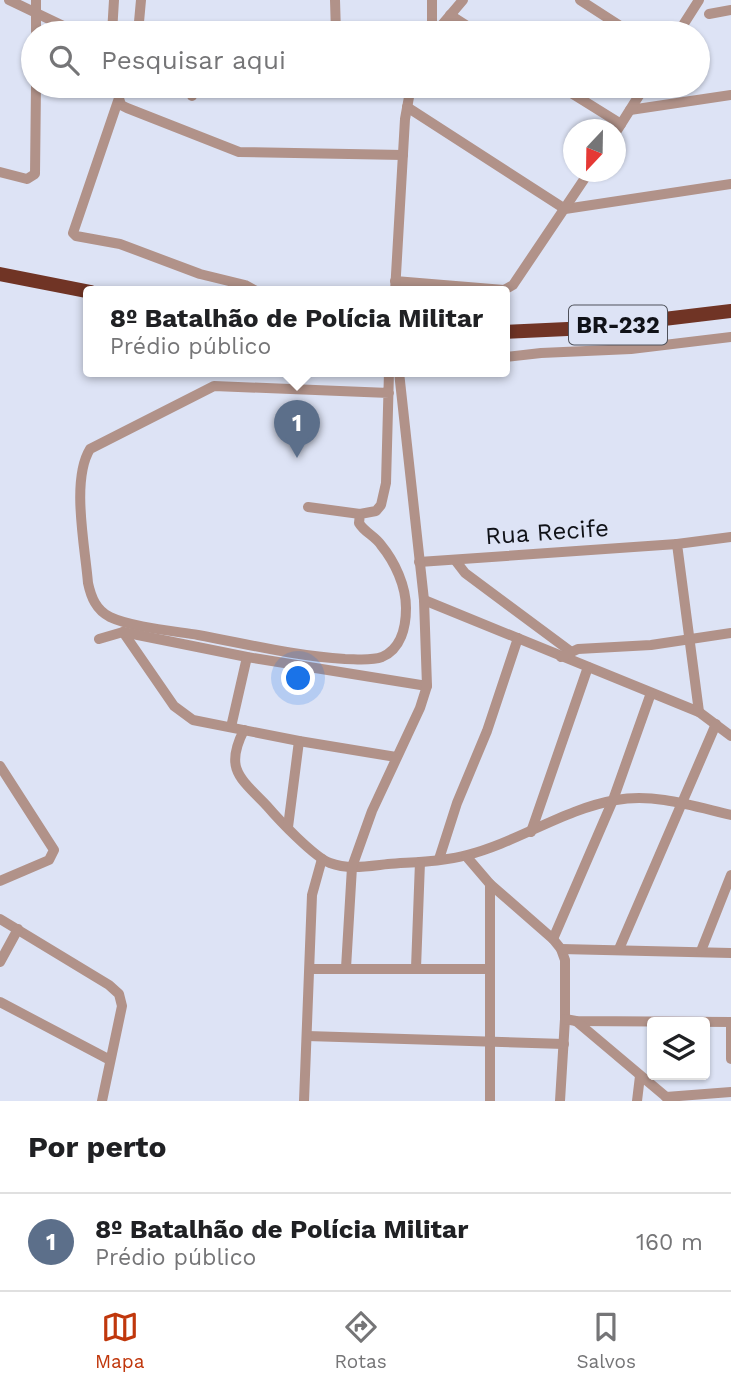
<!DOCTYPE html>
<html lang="pt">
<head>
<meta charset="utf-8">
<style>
	body { margin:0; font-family:"Work Sans",sans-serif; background:#f2f2f2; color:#202124 }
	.controls { position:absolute; right:21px; bottom:21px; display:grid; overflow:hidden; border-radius:7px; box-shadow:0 2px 5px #0004 }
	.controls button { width:63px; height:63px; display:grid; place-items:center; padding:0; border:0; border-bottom:2px solid #e0e0e0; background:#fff; color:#202124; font:35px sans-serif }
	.compass { position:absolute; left:563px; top:119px; width:63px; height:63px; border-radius:50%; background:#fff; box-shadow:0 2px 5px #0004; rotate:202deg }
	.you { position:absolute; left:299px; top:679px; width:24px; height:24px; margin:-18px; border:5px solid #fff; border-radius:50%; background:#1a73e8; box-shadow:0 0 0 10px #1a73e833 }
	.badge { display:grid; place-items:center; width:46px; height:46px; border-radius:50%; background:#c0370c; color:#fff; font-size:23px; font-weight:700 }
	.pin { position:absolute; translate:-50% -58px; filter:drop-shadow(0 2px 4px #0008) }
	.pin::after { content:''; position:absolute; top:37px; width:24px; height:21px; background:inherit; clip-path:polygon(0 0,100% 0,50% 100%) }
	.popup { position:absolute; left:83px; top:286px; width:427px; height:91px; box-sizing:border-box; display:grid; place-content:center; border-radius:7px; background:#fff; filter:drop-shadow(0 2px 5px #0005); font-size:23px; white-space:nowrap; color:#757577 }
	.popup b { font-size:26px; color:#202124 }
	.popup::after { content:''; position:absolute; left:50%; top:100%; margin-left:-14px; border:14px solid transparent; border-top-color:#fff }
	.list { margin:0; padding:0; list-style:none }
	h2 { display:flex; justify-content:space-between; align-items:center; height:91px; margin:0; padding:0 28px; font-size:30px }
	h2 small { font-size:23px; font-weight:400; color:#757577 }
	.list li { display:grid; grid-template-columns:46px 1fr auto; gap:21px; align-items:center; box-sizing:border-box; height:98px; padding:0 28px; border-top:2px solid #e0e0e0 }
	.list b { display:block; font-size:26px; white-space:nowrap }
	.list p { margin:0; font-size:23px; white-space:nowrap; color:#757577 }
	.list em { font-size:23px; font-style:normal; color:#757577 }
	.icon { flex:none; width:38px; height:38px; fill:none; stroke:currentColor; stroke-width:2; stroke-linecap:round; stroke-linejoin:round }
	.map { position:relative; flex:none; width:731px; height:1101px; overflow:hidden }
	.search { position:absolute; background:#fff; box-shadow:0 2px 5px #0004; left:21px; right:21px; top:21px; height:77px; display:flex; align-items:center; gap:18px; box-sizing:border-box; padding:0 24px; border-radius:38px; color:#757577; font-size:26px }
	.sheet { height:189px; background:#fff }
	nav { display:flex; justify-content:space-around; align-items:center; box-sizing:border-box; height:98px; border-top:2px solid #e0e0e0; background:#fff; font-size:19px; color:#757577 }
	nav a { display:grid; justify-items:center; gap:4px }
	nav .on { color:#c0370c }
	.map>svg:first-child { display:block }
</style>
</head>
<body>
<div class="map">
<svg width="731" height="1101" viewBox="0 0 731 1101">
	<rect width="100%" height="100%" fill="#dde3f5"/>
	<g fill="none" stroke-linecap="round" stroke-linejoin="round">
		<g stroke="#b19289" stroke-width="10">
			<polyline points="9,0 78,33"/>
			<polyline points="36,0 36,33"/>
			<polyline points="335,0 336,33"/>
			<polyline points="580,0 631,33"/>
			<polyline points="709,14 731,10"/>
			<polyline points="450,15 478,33"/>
			<polyline points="112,33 114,0"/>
			<polyline points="138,33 141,0"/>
			<polyline points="432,33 432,0"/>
			<polyline points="435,33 463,0"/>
			<polyline points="678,33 699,0"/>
			<polyline points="123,86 119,98 121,105 127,108 239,152 403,155"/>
			<polyline points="192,86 192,96"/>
			<polyline points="560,86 621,124"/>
			<polyline points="119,98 73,233 76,236 120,244 200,274 245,285 258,292"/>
			<polyline points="407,107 565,209 731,184"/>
			<polyline points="630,110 731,95"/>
			<polyline points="616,132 645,86"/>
			<polyline points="0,172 27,179 35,174 36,86"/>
			<polyline points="395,281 504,290 513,285 589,172"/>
			<polyline points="395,292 405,119 411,86"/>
			<polyline points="505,357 541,353 631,349 731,337"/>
			<path d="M389 393 214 386 90 449C71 480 85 546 88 583 91 597 96 610 110 617 131 627 173 631 198 635 247 644 295 656 345 659 356 659 371 661 382 657 401 649 406 627 406 608 406 586 395 562 381 545 375 536 364 532 359 523L360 514 376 511 381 505 386 483 389 372"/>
			<polyline points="308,507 360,514"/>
			<polyline points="455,560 465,573 570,651"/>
			<polyline points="419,562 677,544"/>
			<polyline points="424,600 699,712 731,736"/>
			<polyline points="123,632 174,706 193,720 299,741 396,757"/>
			<polyline points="99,639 123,632 247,657 427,686"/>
			<polyline points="561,657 578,649 651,645 731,633"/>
			<polyline points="699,712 677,544 731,537"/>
			<polyline points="231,727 247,657"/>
			<path d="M244 730C224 769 240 778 267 806 279 820 314 857 330 863 348 870 369 866 388 864 413 862 442 862 467 855 518 842 564 809 616 800 655 793 693 806 731 815"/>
			<polyline points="0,766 54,850 49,860 0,881"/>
			<polyline points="288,827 299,741"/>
			<polyline points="531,832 588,667"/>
			<polyline points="466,856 490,884 553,939 561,949 565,960 565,1019 560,1101"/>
			<polyline points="439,859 457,803 487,731 518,638"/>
			<polyline points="490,884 490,1101"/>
			<polyline points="0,919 109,985 119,994 122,1006 102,1101"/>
			<polyline points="553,939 613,800 651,693"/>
			<polyline points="561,949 731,953"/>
			<polyline points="619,949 716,724"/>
			<polyline points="701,951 731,875"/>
			<polyline points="0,962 18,929"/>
			<polyline points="346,968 352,867 372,811 420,708 427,686 424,600 399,372"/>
			<polyline points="416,968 420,862"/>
			<polyline points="311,969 489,969"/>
			<polyline points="0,1002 110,1060"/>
			<polyline points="565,1019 576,1021 731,1022"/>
			<polyline points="576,1021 671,1101"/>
			<polyline points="731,1024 731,1059"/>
			<polyline points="307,1036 564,1044"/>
			<polyline points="666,1097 731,1092"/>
			<polyline points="304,1101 312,895 322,859"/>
			<polyline points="637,1101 640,1076"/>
		</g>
		<g stroke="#703425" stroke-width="14">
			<polyline points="0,274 91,292"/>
			<polyline points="505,332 589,328 731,311"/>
		</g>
	</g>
	<g text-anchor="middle" stroke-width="7" stroke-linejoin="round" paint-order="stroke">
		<rect fill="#dde3f5" stroke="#4e515a" stroke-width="2" x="569" y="305.5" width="98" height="39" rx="5"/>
		<g font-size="23" font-weight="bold" fill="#101218">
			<text x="618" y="333">BR-232</text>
		</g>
		<g font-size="24" fill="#101218" stroke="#dde3f5">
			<text transform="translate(547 532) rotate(-4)" y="8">Rua Recife</text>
		</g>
	</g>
</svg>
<div class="controls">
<button><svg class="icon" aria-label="layers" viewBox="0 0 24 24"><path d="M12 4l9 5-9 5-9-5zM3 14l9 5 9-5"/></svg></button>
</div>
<svg class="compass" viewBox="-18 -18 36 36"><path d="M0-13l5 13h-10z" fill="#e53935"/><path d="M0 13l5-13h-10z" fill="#757577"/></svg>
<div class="you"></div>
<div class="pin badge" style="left:297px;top:458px;background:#5c6f8a">1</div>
<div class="popup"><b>8º Batalhão de Polícia Militar</b>Prédio público</div>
<div class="search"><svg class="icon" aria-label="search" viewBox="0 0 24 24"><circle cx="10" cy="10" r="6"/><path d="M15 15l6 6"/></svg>Pesquisar aqui</div>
</div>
<section class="sheet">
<h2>Por perto<small></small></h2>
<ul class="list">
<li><span class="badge" style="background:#5c6f8a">1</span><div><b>8º Batalhão de Polícia Militar</b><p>Prédio público</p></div><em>160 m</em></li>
</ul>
</section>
<nav>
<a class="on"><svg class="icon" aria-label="map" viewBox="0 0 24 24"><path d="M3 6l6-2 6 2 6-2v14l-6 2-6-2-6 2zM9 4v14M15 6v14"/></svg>Mapa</a>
<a><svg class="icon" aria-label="directions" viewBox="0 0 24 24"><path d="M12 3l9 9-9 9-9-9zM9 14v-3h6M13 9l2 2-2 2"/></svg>Rotas</a>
<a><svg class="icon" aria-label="saved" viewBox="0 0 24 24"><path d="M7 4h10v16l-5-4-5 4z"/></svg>Salvos</a>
</nav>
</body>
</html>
